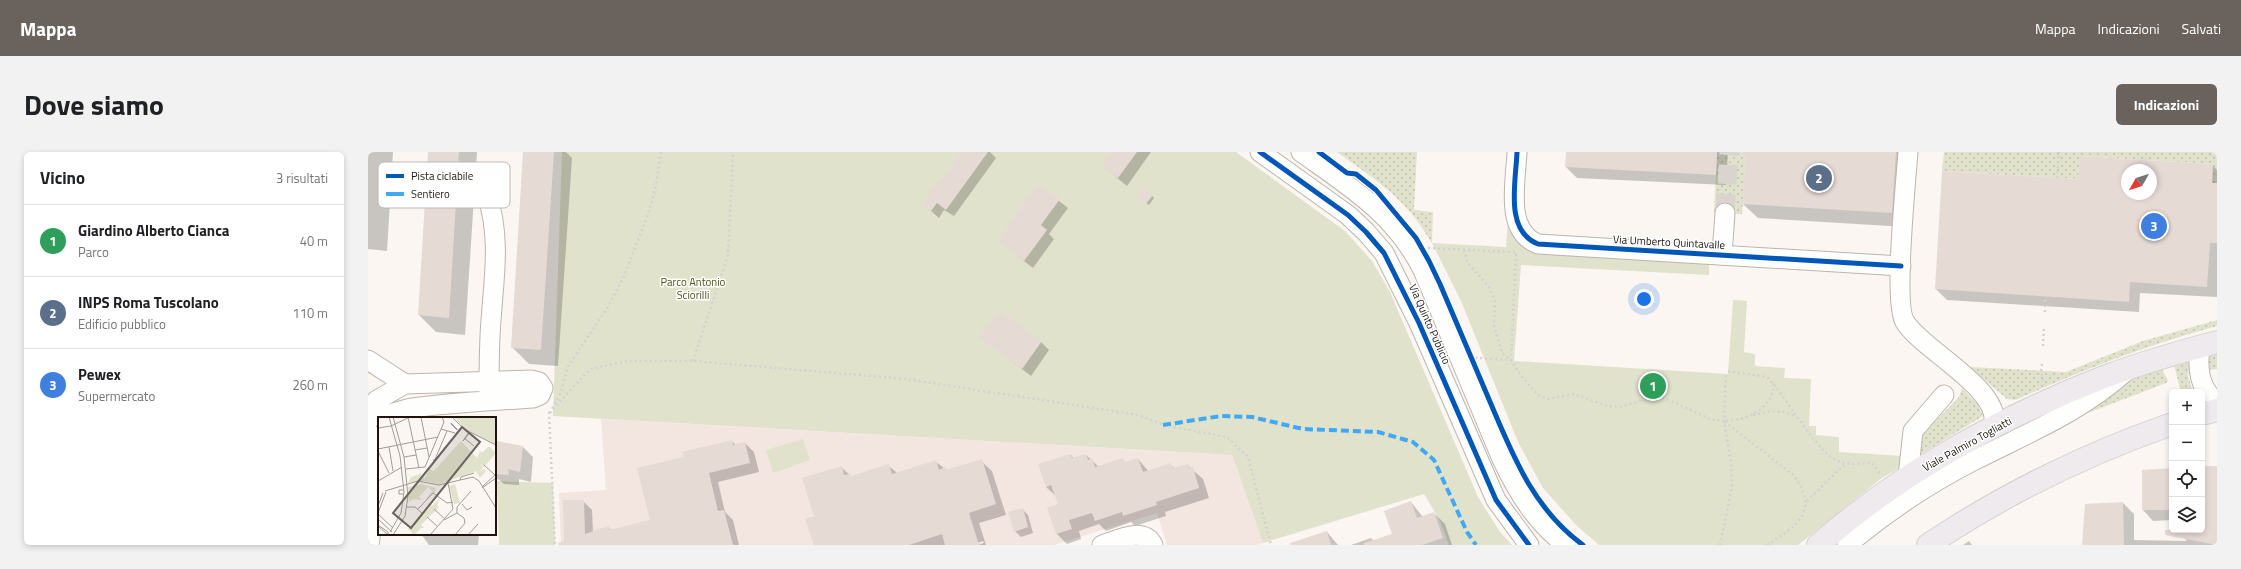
<!DOCTYPE html>
<html lang="it">
<head>
<meta charset="utf-8">
<style>
	body { margin:0; font-family:"Titillium Web",sans-serif; background:#f2f2f2; color:#202124 }
	.controls { position:absolute; right:12px; bottom:12px; display:grid; overflow:hidden; border-radius:6px; box-shadow:0 2px 6px #0003 }
	.controls button { width:36px; height:36px; display:grid; place-items:center; padding:0; border:0; border-bottom:1px solid #e0e0e0; background:#fff; color:#202124; font:20px sans-serif }
	.compass { position:absolute; left:1753px; top:12px; width:36px; height:36px; border-radius:50%; background:#fff; box-shadow:0 2px 6px #0003; rotate:231deg }
	.you { position:absolute; left:1276px; top:147px; width:14px; height:14px; margin:-10px; border:3px solid #fff; border-radius:50%; background:#1a73e8; box-shadow:0 0 0 6px #1a73e833 }
	.badge { display:grid; place-items:center; width:26px; height:26px; border-radius:50%; background:#6a635d; color:#fff; font-size:13px; font-weight:700 }
	.pin { position:absolute; translate:-50% -50%; border:2px solid #fff; box-shadow:0 1px 4px #0006 }
	.list { margin:0; padding:0; list-style:none }
	h2 { display:flex; justify-content:space-between; align-items:center; height:52px; margin:0; padding:0 16px; font-size:17px }
	h2 small { font-size:13px; font-weight:400; color:#757577 }
	.list li { display:grid; grid-template-columns:26px 1fr auto; gap:12px; align-items:center; box-sizing:border-box; height:72px; padding:0 16px; border-top:1px solid #e0e0e0 }
	.list b { display:block; font-size:15px; white-space:nowrap }
	.list p { margin:0; font-size:13px; white-space:nowrap; color:#757577 }
	.list em { font-size:13px; font-style:normal; color:#757577 }
	.icon { flex:none; width:22px; height:22px; fill:none; stroke:currentColor; stroke-width:2; stroke-linecap:round; stroke-linejoin:round }
	.map { position:relative; flex:none; width:1849px; height:393px; overflow:hidden; border-radius:6px }
	header { display:flex; align-items:center; gap:24px; box-sizing:border-box; height:56px; padding:0 20px; background:#6a635d; color:#fff }
	header strong { font-size:19px }
	nav { display:flex; gap:22px; margin-inline-start:auto; font-size:14px }
	.intro { display:flex; align-items:center; justify-content:space-between; box-sizing:border-box; height:96px; padding:0 24px }
	h1 { margin:0; font-size:28px }
	.button { padding:10px 18px; border-radius:6px; background:#6a635d; color:#fff; font-size:14px; font-weight:700 }
	main { display:flex; gap:24px; padding:0 24px }
	aside { flex:1; background:#fff; border-radius:6px; box-shadow:0 2px 6px #0003 }
	.map>svg:first-child { display:block }
</style>
</head>
<body>
<header>
<strong>Mappa</strong>
<nav><a>Mappa</a><a>Indicazioni</a><a>Salvati</a></nav>
</header>
<div class="intro"><h1>Dove siamo</h1><a class="button">Indicazioni</a></div>
<main>
<aside>
<h2>Vicino<small>3 risultati</small></h2>
<ul class="list">
<li><span class="badge" style="background:#2e9e5b">1</span><div><b>Giardino Alberto Cianca</b><p>Parco</p></div><em>40 m</em></li>
<li><span class="badge" style="background:#5c6f8a">2</span><div><b>INPS Roma Tuscolano</b><p>Edificio pubblico</p></div><em>110 m</em></li>
<li><span class="badge" style="background:#3f7fe0">3</span><div><b>Pewex</b><p>Supermercato</p></div><em>260 m</em></li>
</ul>
</aside>
<div class="map">
<svg width="1849" height="393" viewBox="0 0 1849 393">
	<defs>
		<pattern id="grass-dots" width="8" height="8" patternUnits="userSpaceOnUse"><rect width="8" height="8" fill="#e1e2cb"/><path d="M2 2h.1M6 6h.1" fill="none" stroke="#c0c1ad" stroke-width="1.8" stroke-linecap="round"/></pattern>
	</defs>
	<rect width="100%" height="100%" fill="#fbf6f1"/>
	<polygon fill="#f3e5e0" points="233,267 864,303 895,391 889,393 799,393 789,361 686,393 193,393 191,341 238,338"/>
	<g fill="url(#grass-dots)">
		<path d="M969 0H1049L1046 58 1065 60 1064 91C1057 81 1051 70 1043 61 1022 36 995 19 969 0Z"/>
		<polygon points="1349,0 1378,0 1374,62 1346,61"/>
		<polygon points="1576,0 1849,0 1849,31 1844,31 1845,12 1712,4 1710,27 1574,19"/>
		<path d="M1849 168V174C1780 193 1713 218 1648 248L1639 247 1602 215 1698 220 1775 189Z"/>
		<polygon points="1849,198 1849,217 1842,218 1838,204"/>
		<polygon points="1822,208 1820,224 1825,240 1813,240 1806,213"/>
		<polygon points="1794,217 1800,229 1798,231 1699,269 1760,226"/>
		<polygon points="1594,236 1610,253 1615,264 1550,304 1553,284 1591,245"/>
	</g>
	<g fill="#e1e2cb">
		<polygon points="194,0 868,0 977,79 1004,109 1022,140 1110,345 1132,380 1144,393 1081,393 1071,367 1056,342 895,391 864,303 185,264"/>
		<polygon points="1140,66 1147,82 1341,111 1341,123 1153,113 1146,209 1360,222 1365,148 1379,149 1376,200 1387,202 1387,214 1417,216 1416,226 1443,227 1441,274 1448,274 1448,283 1471,285 1471,300 1535,304 1533,315 1514,326 1430,393 1231,393 1209,374 1175,336 1150,290 1093,149 1064,91 1138,95"/>
		<polygon points="435,287 442,308 405,321 398,298"/>
		<polygon points="129,329 185,331 187,393 131,393"/>
	</g>
	<g fill="#0003" fill-rule="evenodd">
		<polygon points="0,0 25,0 19,99 0,97"/>
		<polygon points="61,0 109,0 97,183 68,180 51,163"/>
		<polygon points="156,0 198,0 204,6 190,214 161,212 144,195"/>
		<polygon points="596,0 622,0 628,6 586,64 576,58 571,66 555,52"/>
		<polygon points="746,0 783,0 759,34 736,15"/>
		<polygon points="1199,0 1360,0 1358,33 1209,26 1198,15"/>
		<polygon points="1379,0 1540,0 1538,75 1390,66 1375,52"/>
		<path d="M1712 5 1844 13 1849 18V145L1772 141 1771 160 1579 148 1568 137 1711 28ZM1759 18H1783V42H1759Z"/>
		<polygon points="671,33 700,56 681,82 686,87 665,116 630,89"/>
		<polygon points="784,44 786,46 781,53 774,48"/>
		<polygon points="613,186 673,190 681,198 663,224"/>
		<polygon points="363,289 368,293 377,291 386,300 391,320 350,330 357,360 365,368 371,393 197,393 215,349 224,358 225,381 240,375 244,379 283,369 317,306"/>
		<polygon points="155,295 165,305 163,330 151,327 151,333 136,332 130,327 127,327 127,298"/>
		<polygon points="703,303 706,307 718,303 731,315 754,308 758,311 770,307 781,320 803,313 807,317 819,313 835,327 841,346 797,360 798,364 767,374 763,370 738,379 731,372 711,379 713,387 699,392 688,381 691,353 688,344 678,335"/>
		<polygon points="613,309 624,319 638,363 611,371 618,393 610,393 616,391 615,389 603,393 447,393 447,365 473,315 484,325 521,314 529,321 568,310 580,319"/>
		<polygon points="1834,315 1849,315 1849,393 1715,393 1718,353 1755,351 1766,362 1766,388 1819,389 1816,386 1816,378 1834,378"/>
		<polygon points="1804,317 1804,368 1785,369 1775,358"/>
		<polygon points="1043,350 1055,365 1066,361 1077,372 1084,393 983,393 1003,386 1006,389 1025,382"/>
		<polygon points="654,357 660,363 665,381 653,385 647,379"/>
		<polygon points="959,380 970,393 927,393"/>
		<polygon points="53,382 111,382 110,393 61,393"/>
		<polygon points="1601,389 1604,393 1595,393"/>
	</g>
	<g fill="#e6dad5" fill-rule="evenodd">
		<polygon points="60,0 91,0 81,166 50,163"/>
		<polygon points="155,0 186,0 173,198 143,196"/>
		<polygon points="594,0 620,0 578,58 569,51 563,59 554,53 571,28 573,29"/>
		<polygon points="744,0 769,0 750,26 734,15"/>
		<polygon points="1198,0 1349,0 1348,23 1197,15"/>
		<polygon points="1378,0 1528,0 1524,61 1374,52"/>
		<path d="M1711 4 1845 12 1844 31H1849V91H1842L1839 135 1762 130 1761 150 1567 137 1574 19 1710 27ZM1759 18H1783V42H1759Z"/>
		<polygon points="670,32 692,47 673,73 679,78 656,109 629,89"/>
		<polygon points="776,37 785,43 778,52 770,45"/>
		<polygon points="631,158 674,189 654,217 611,186"/>
		<polygon points="364,288 365,293 377,290 382,311 341,321 350,359 356,358 365,393 191,393 190,391 196,389 195,348 216,348 217,382 240,374 242,378 282,368 269,316 316,305 314,300"/>
		<polygon points="128,289 155,294 152,320 140,317 141,323 127,322"/>
		<polygon points="703,302 704,306 718,302 720,308 724,306 727,315 755,306 756,310 770,306 775,320 803,311 805,316 820,312 821,316 825,315 831,336 788,350 789,353 755,364 754,360 727,369 724,361 701,368 704,377 688,382 679,356 690,352 683,333 678,335 670,312"/>
		<polygon points="614,307 628,352 601,361 611,393 577,393 574,382 541,393 446,393 437,367 446,364 434,326 474,314 476,323 482,322 483,324 521,312 524,322 568,308 571,318 577,315 578,318"/>
		<polygon points="1834,314 1849,314 1849,393 1797,383 1797,378 1834,378"/>
		<polygon points="1804,316 1804,358 1774,358 1774,318"/>
		<polygon points="1043,349 1049,366 1066,360 1075,386 1054,393 996,393 996,391 1024,382 1016,359"/>
		<polygon points="1755,350 1756,393 1714,393 1717,352"/>
		<polygon points="655,356 660,375 646,380 640,360"/>
		<polygon points="959,379 963,393 922,393 922,391"/>
	</g>
	<g fill="none" stroke-linecap="round" stroke-linejoin="round">
		<polyline stroke="#dad4cf" stroke-width="19" stroke-dasharray="19 10" stroke-linecap="butt" points="1357,61 1361,0"/>
		<defs>
			<g id="minor">
				<polyline points="892,0 980,63 998,80 1016,101 1051,171 1128,348 1161,393"/>
				<path d="M933 0C982 35 1027 62 1055 118L1134 307C1150 341 1168 370 1198 393"/>
				<path d="M1149 0C1148 29 1136 79 1170 92L1533 114"/>
				<path d="M1540 0C1538 30 1525 151 1537 170 1555 199 1638 239 1625 276"/>
				<path d="M119 43C133 86 126 125 123 168 121 193 121 218 121 242"/>
				<polyline points="1354,103 1357,61"/>
				<path d="M1832 194C1829 218 1831 235 1849 252"/>
				<polyline points="0,208 37,232"/>
				<path d="M0 257 9 248 37 232 163 228 171 230 175 236 172 243 165 246C125 249 85 250 45 256 31 258 14 267 0 263"/>
				<polyline points="0,279 7,320 7,347"/>
				<polyline points="1540,325 1545,279 1576,243"/>
				<polyline points="1,393 9,335"/>
				<path d="M734 393C750 388 775 374 785 393"/>
				<path d="M1479 393C1517 361 1560 332 1605 309 1658 282 1713 260 1758 219"/>
			</g>
			<g id="major">
				<polyline points="1834,262 1849,258"/>
				<path d="M1450 393C1532 321 1635 264 1736 225 1773 211 1811 200 1849 190"/>
				<path d="M1560 393C1636 342 1718 302 1804 272"/>
			</g>
		</defs>
		<use href="#minor" stroke="#bcb5af" stroke-width="21"/>
		<use href="#major" stroke="#d4d1cf" stroke-width="24"/>
		<g stroke="#d4d2d1" stroke-width="2.5" stroke-dasharray="2 3" stroke-linecap="butt">
			<polyline points="1689,26 1691,0"/>
			<polyline points="1060,96 1148,100 1143,208 1108,206"/>
			<polyline points="1096,98 1099,110 1121,135 1127,149 1126,174 1134,201 1143,208 1154,225 1170,243 1180,247 1205,242 1240,254 1252,255 1290,243 1342,267 1356,269 1358,222"/>
			<polyline points="1677,160 1677,145"/>
			<polyline points="1675,194 1676,176"/>
			<polyline points="325,209 360,103 365,0"/>
			<polyline points="1674,212 1673,219 1676,233"/>
			<path d="M1360 219 1399 225C1418 243 1449 304 1473 310 1483 313 1495 311 1504 311L1513 323"/>
			<polyline points="185,257 222,217 260,209 325,209 538,227 771,263 795,273 859,285 880,305 903,393"/>
			<polyline points="181,260 187,393"/>
			<polyline points="182,261 193,240 200,214 240,155 256,124 280,63 288,33 293,0"/>
			<path d="M1385 263C1402 259 1413 256 1428 265"/>
			<polyline points="1439,349 1478,311"/>
			<polyline points="1352,393 1364,335 1363,310 1356,269"/>
			<path d="M1399 393C1430 373 1452 359 1425 323L1356 269C1379 268 1405 258 1406 231"/>
		</g>
		<use href="#minor" stroke="#fefefd" stroke-width="19"/>
		<use href="#major" stroke="#eeeaee" stroke-width="22"/>
		<polyline stroke="#3fa9f5" stroke-width="4" stroke-dasharray="8 4" stroke-linecap="butt" points="795,273 853,264 884,265 935,277 1010,280 1045,290 1066,308 1099,380 1108,393"/>
		<defs>
			<g id="cycleway">
				<polyline points="892,0 980,63 998,80 1016,101 1051,171 1128,348 1161,393"/>
				<path d="M951 0 979 21 988 22 1008 38 1048 86 1061 109 1072 132C1088 170 1104 207 1120 245 1144 301 1164 356 1215 393"/>
				<path d="M1149 0C1148 29 1136 79 1170 92L1533 114"/>
			</g>
		</defs>
		<use href="#cycleway" stroke="#fff" stroke-width="8"/>
		<use href="#cycleway" stroke="#0057b8" stroke-width="5"/>
	</g>
	<g text-anchor="middle" stroke-width="3" stroke-linejoin="round" paint-order="stroke">
		<g font-size="11" fill="#1c140d" stroke="#fff">
			<text transform="translate(1301 90) rotate(3)" y="4">Via Umberto Quintavalle</text>
			<text transform="translate(1062 172) rotate(66)" y="4">Via Quinto Publicio</text>
			<text transform="translate(1599 292) rotate(-29)" y="4">Viale Palmiro Togliatti</text>
		</g>
		<g font-size="11" fill="#4c5316" stroke="#fff">
			<text x="325" y="134">Parco Antonio<tspan x="325" dy="13">Sciorilli</tspan></text>
		</g>
	</g>
	<g transform="translate(10 265)">
		<rect width="118" height="118" fill="#fbf6f1"/>
		<path d="M77 67 82 86 76 87 71 69ZM62 81 59 88 61 90 43 108 46 111H43L36 118 30 112 52 90 49 85 54 89Z" fill="#e1e2cb"/>
		<path d="M76 0H118V28L89 14ZM83 24 99 41 102 34 104 36 111 29 118 36 106 50 102 47 105 51 101 55 106 52 108 54 102 61 98 54 62 67 45 64 30 66 33 60 42 57 41 52 44 60 47 61 51 52 56 54 73 35 72 32 73 35ZM43 67 58 71 57 75 47 83 54 74 50 70 41 80 44 83 35 82 31 85 30 70Z" fill="#e1e2cb"/>
		<path fill="none" stroke="#a29c96" stroke-width="1" d="M11 0 22 39 26 75 23 96 12 115M15 0 26 40 30 79 27 99 15 118M30 0 41 51M43 0 51 40M74 0 87 13M73 6 79 12V13L73 7ZM0 11 13 9 32 0M63 12 77 16M86 12 118 28M91 15 90 18 85 24ZM86 21 96 29M11 30 15 54M0 32 60 20M37 33 49 31M0 34 11 56M26 40 38 38M56 42 55 47 69 14M106 48 117 58M28 52 47 50 66 5 64 0M82 63 83 60 96 56M0 64 24 50M104 70 118 57M104 71 118 61M26 73H21V77H26M7 74 40 64 61 68 95 60 101 64 118 91M84 87 89 93 94 90M0 89 5 76M29 90H37L45 97M40 92 55 76 69 86 75 85M56 92 67 102M0 96 8 75M79 96V90L93 74M0 97 15 111M49 100 60 110M0 102 14 115M66 103 79 96 86 101 87 106 77 118M0 108 10 115V118M0 109 10 118M52 118 75 92 70 66M90 118 100 107"/>
		<path fill="#6a635d" fill-opacity="0.15" stroke="#6a635d" stroke-width="2" d="M84 10 102 25 33 111 15 96Z"/>
		<rect width="118" height="118" fill="none" stroke="#1c140d" stroke-width="2"/>
	</g>
	<rect x="10" y="10" width="132" height="46" rx="6" fill="#fff" stroke="#bbb8b6" stroke-width="1"/>
	<rect x="18" y="22" width="18" height="4" fill="#0057b8"/>
	<rect x="18" y="40" width="18" height="4" fill="#3fa9f5"/>
	<g font-size="11" fill="#1c140d">
		<text x="43" y="28">Pista ciclabile</text>
		<text x="43" y="46">Sentiero</text>
	</g>
</svg>
<div class="controls">
<button>+</button>
<button>−</button>
<button><svg class="icon" aria-label="locate" viewBox="0 0 24 24"><circle cx="12" cy="12" r="6"/><path d="M12 2v4M12 18v4M2 12h4M18 12h4"/></svg></button>
<button><svg class="icon" aria-label="layers" viewBox="0 0 24 24"><path d="M12 4l9 5-9 5-9-5zM3 14l9 5 9-5"/></svg></button>
</div>
<svg class="compass" viewBox="-18 -18 36 36"><path d="M0-13l5 13h-10z" fill="#e53935"/><path d="M0 13l5-13h-10z" fill="#757577"/></svg>
<div class="you"></div>
<div class="pin badge" style="left:1285px;top:234px;background:#2e9e5b">1</div>
<div class="pin badge" style="left:1451px;top:26px;background:#5c6f8a">2</div>
<div class="pin badge" style="left:1786px;top:74px;background:#3f7fe0">3</div>
</div>
</main>
</body>
</html>
